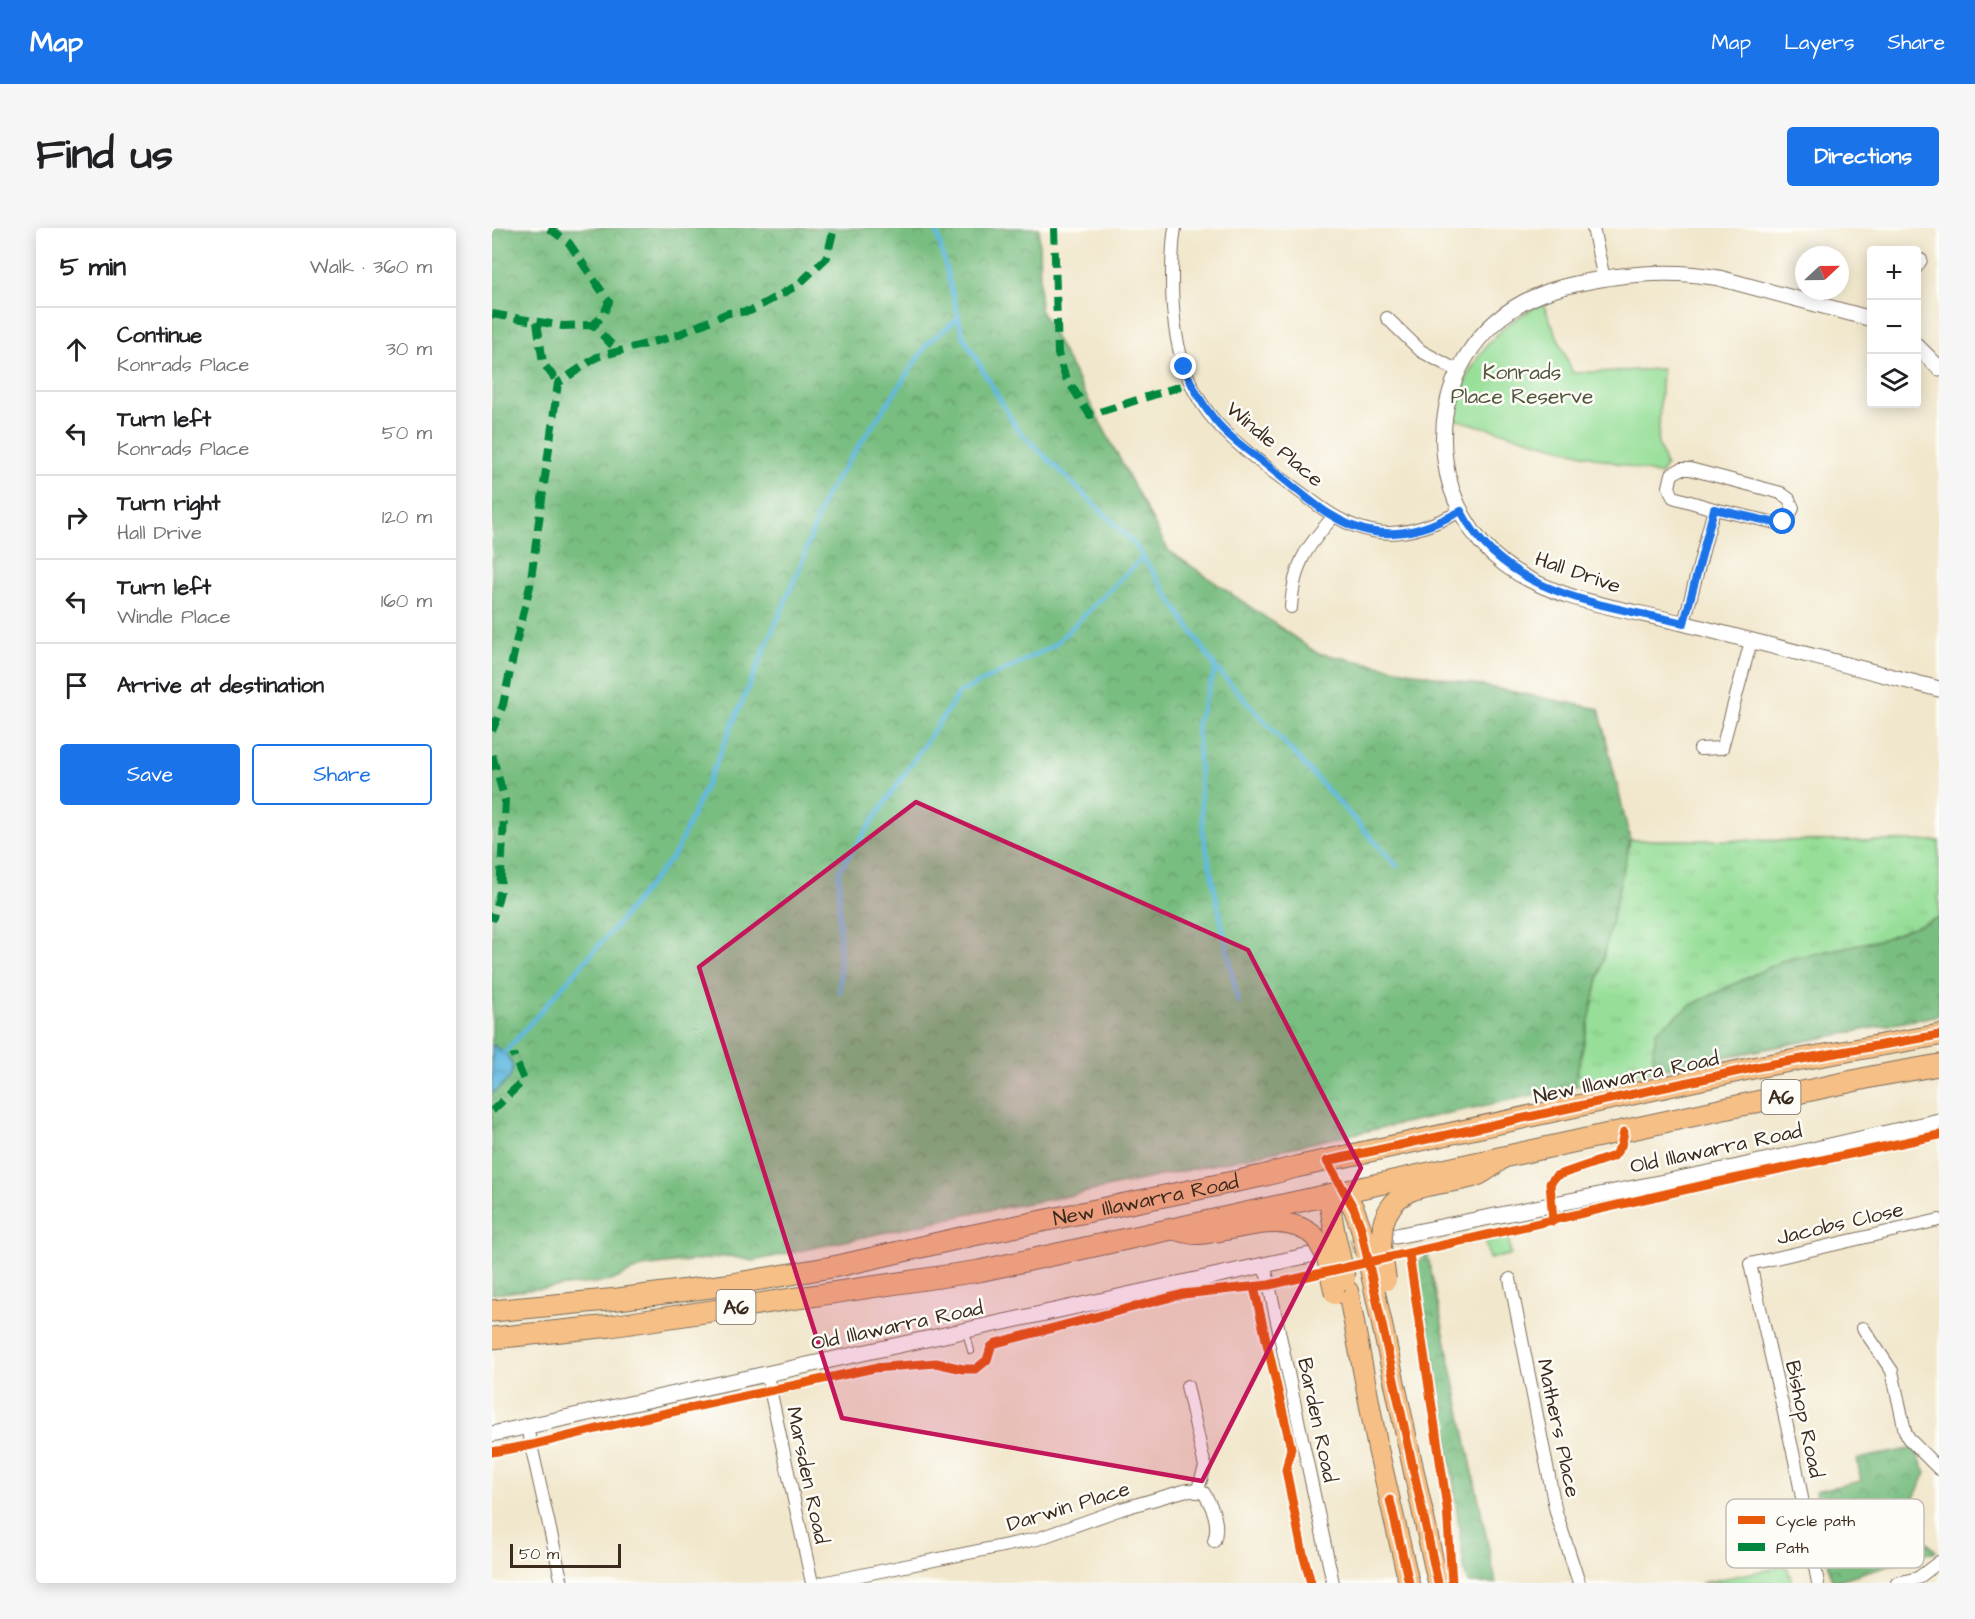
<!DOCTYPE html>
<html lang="en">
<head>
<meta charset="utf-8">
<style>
	body { margin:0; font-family:"Architects Daughter",sans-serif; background:#f6f6f6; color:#202124 }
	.controls { position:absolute; right:18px; top:18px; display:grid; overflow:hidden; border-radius:6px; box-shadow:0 3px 15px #0003 }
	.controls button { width:54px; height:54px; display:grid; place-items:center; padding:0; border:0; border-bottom:2px solid #e0e0e0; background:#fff; color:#202124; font:30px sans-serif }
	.compass { position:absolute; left:1303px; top:18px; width:54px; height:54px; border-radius:50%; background:#fff; box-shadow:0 3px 15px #0003; rotate:68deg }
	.scale { position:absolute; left:18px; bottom:15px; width:111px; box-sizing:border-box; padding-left:6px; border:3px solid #3b2a1e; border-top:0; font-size:16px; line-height:21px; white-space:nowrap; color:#3b2a1e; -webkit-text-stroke:4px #fdfcf7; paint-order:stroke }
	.stop { position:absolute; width:18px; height:18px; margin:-14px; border:4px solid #1a73e8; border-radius:50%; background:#fff }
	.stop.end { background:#1a73e8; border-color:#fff; box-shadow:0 2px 6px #0008 }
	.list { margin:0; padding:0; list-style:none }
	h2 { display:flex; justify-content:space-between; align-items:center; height:78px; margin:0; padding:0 24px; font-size:26px }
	h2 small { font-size:20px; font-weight:400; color:#757577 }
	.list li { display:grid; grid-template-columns:39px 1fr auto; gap:18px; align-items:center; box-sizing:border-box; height:84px; padding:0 24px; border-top:2px solid #e0e0e0 }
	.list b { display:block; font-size:22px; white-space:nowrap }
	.list p { margin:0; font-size:20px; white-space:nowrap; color:#757577 }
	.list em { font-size:20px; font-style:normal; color:#757577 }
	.actions { display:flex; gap:12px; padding:18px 24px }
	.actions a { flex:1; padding:14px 0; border:2px solid #1a73e8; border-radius:6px; text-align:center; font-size:21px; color:#1a73e8 }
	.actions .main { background:#1a73e8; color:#fff }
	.icon { flex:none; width:33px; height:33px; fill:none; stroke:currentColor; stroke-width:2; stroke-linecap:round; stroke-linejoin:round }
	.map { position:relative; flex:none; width:1447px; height:1355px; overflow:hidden; border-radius:6px }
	header { display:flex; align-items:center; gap:36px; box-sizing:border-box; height:84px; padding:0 30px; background:#1a73e8; color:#fff }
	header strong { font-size:28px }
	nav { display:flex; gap:33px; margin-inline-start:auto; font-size:21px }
	.intro { display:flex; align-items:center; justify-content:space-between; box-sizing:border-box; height:144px; padding:0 36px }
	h1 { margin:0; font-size:42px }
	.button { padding:15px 27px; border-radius:6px; background:#1a73e8; color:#fff; font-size:21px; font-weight:700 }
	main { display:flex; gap:36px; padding:0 36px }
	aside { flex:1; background:#fff; border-radius:6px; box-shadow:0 3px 15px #0003 }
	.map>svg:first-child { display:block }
</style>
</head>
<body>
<header>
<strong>Map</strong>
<nav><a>Map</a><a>Layers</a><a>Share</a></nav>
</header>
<div class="intro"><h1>Find us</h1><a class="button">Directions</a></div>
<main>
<aside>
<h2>5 min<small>Walk · 360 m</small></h2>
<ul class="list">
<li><svg class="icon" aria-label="ahead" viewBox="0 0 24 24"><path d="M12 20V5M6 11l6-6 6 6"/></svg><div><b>Continue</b><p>Konrads Place</p></div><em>30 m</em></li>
<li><svg class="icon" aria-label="left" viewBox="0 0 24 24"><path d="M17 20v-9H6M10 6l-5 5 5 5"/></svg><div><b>Turn left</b><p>Konrads Place</p></div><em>50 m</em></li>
<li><svg class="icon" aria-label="right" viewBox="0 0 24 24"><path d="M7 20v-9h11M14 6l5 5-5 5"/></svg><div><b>Turn right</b><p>Hall Drive</p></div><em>120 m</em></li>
<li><svg class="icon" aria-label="left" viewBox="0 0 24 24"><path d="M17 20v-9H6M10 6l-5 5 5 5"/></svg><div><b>Turn left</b><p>Windle Place</p></div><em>160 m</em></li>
<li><svg class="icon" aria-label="arrive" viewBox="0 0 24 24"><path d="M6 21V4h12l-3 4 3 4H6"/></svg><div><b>Arrive at destination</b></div></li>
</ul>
<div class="actions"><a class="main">Save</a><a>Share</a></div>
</aside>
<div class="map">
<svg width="1447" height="1355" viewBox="0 0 1447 1355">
	<defs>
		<pattern id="grass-tufts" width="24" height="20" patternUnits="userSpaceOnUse" patternTransform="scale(1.5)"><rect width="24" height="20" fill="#97df99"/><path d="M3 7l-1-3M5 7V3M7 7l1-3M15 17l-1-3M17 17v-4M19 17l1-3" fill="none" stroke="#83c083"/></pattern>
		<pattern id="forest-crowns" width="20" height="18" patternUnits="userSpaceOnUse" patternTransform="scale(1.5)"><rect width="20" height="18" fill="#79be81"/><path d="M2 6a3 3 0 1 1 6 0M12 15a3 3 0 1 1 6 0" fill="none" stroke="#649b69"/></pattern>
		<pattern id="water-ripples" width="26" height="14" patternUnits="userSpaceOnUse" patternTransform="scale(1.5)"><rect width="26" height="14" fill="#62badf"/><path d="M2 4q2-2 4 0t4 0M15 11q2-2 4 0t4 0" fill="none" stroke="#5297b4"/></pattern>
	</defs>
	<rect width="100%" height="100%" fill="#fdfcf7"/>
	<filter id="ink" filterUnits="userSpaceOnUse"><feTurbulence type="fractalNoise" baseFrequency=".0167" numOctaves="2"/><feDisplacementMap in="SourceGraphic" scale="12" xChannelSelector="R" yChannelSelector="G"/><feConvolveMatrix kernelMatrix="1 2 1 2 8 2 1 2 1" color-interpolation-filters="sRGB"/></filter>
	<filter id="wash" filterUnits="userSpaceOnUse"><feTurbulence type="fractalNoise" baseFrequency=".008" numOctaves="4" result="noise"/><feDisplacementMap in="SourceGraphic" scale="24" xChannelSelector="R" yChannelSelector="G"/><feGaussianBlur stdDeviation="1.35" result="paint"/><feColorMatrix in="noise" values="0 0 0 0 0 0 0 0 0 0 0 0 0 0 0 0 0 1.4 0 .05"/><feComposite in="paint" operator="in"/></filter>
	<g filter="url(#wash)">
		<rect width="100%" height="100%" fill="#f1e7cc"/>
		<g fill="url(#grass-tufts)" stroke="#69845c" stroke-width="1.5">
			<polygon points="1138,612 1447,613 1447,787 1082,858"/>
			<polygon points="1016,1007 1019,1027 997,1031 993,1012"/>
		</g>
		<g fill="url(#forest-crowns)" stroke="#5a7450" stroke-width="1.5">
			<polygon points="0,0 547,0 548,81 676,322 825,425 1107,481 1138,612 1082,858 581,967 482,985 261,1033 237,1028 150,1039 119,1053 0,1066"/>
			<polygon points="1447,689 1447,787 1159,843 1164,803 1199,777 1292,732 1391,711"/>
			<polygon points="935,1024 1004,1355 976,1355 972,1339 952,1182 924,1038"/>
			<polygon points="1422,1220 1434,1245 1411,1292 1444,1323 1340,1354 1323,1263 1369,1253 1365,1231"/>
		</g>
		<g fill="#97df99" stroke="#69845c" stroke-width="1.5">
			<path d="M1051 76 1081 145 1170 141 1166 215 1174 238 1168 247 962 191C971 139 1003 96 1051 76Z"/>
			<polygon points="1295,1338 1300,1355 1209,1355"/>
		</g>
		<polygon fill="url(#water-ripples)" stroke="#4e727e" stroke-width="1.5" points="0,817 13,824 21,838 18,850 0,866"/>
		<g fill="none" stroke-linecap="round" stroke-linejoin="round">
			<g stroke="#62badf" stroke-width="4.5">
				<polyline points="444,0 471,108 525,201 641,314 724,440 905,638"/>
				<polyline points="724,440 705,495 711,605 746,774"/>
				<polyline points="348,764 347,643 467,465 561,418 651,329"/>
				<polyline points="13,824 123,699 184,624 224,535 308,339 333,268 436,115 467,90"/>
			</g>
		</g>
	</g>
	<g filter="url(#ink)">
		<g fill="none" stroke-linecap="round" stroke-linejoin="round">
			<polyline stroke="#cdc1a9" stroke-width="15" stroke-dasharray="15 8" stroke-linecap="butt" points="836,1023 883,1013"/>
			<defs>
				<polyline id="service" points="474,1104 479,1123"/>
				<g id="minor">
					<path d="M683 0C680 17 680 34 680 51 680 102 688 153 723 193 749 223 794 253 827 278 878 315 915 311 969 283"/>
					<polyline points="1101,0 1112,51"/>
					<polyline points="1424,40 1429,32"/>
					<polyline points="895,90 929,123 966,143"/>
					<path d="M799 379C802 336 813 321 841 289"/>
					<polyline points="1192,395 1222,281 1181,269 1177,259 1180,246 1189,241 1198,241 1289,265 1297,271 1301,280 1295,292 1284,295 1222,281"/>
					<polyline points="1208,521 1230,520 1259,413"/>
					<polyline points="770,1038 775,1047 841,1355"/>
					<polyline points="1018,1051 1064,1284 1087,1355"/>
					<polyline points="1371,1100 1400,1143 1413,1203 1416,1210 1447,1241"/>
					<polyline points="275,1147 320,1355"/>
					<polyline points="695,1158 713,1239 705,1264"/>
					<polyline points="35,1199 70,1355"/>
					<path d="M330 1355 545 1311 629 1281 695 1262 712 1265C721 1280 728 1296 722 1313"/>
					<polyline points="1326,1355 1303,1233 1258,1036 1447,992"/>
					<polyline points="1405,1355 1426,1350 1447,1334"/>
				</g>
				<g id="tertiary">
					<path d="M1380 91 1227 50C1191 43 1157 44 1121 49 1098 53 1076 56 1055 64 984 89 943 158 953 232 958 271 979 311 1011 335 1060 373 1135 381 1194 396 1278 417 1363 439 1447 461"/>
					<polyline points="1424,117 1447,140"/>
					<polyline points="904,1008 1246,939 1447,893"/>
					<polyline points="0,1206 818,1027"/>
				</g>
				<g id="primary">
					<polyline points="852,963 862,981 869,1000"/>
					<polyline points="836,967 843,1006"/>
					<path d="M891 996C904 950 949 960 984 948 993 945 1003 936 1011 930"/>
					<path d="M680 1001C688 1003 699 1007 707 1006 742 1004 794 980 824 1010"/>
					<polyline points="881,1055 946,1355"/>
					<polyline points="856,1063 886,1221 917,1355"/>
				</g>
				<g id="trunk">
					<path id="s1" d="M0 1083 126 1071 234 1057 346 1038 477 1008 770 948 804 939 1270 838 1447 807"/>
					<polyline points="0,1110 119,1098 487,1043 1384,848 1447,837"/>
				</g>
			</defs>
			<use href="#service" stroke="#7b6c5b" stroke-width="8"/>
			<use href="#minor" stroke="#7b6c5b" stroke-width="14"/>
			<use href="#tertiary" stroke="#7b6c5b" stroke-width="17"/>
			<use href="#primary" stroke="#7b6c5b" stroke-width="22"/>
			<use href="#trunk" stroke="#7b6c5b" stroke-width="23"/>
			<use href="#service" stroke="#fff" stroke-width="6"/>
			<use href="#minor" stroke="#fff" stroke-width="12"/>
			<use href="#tertiary" stroke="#fff" stroke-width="15"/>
			<use href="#primary" stroke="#f5bf86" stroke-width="20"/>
			<use href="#trunk" stroke="#f5bf86" stroke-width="21"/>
			<defs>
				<g id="primary-bridge">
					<polyline points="891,996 889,1019 894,1052"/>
					<polyline points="869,1000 881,1055"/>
					<polyline points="843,1006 853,1051"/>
					<polyline points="824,1010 835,1030 843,1066"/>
				</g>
			</defs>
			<use href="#primary-bridge" stroke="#7b6c5b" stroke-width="22" stroke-linecap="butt"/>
			<use href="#primary-bridge" stroke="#f5bf86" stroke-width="20"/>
			<g stroke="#00873e" stroke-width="8" stroke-dasharray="15 8" stroke-linecap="butt">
				<polyline points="57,0 77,15 117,74 111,88 101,97"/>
				<polyline points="562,0 566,126 573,148 598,187 699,155"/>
				<polyline points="0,86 71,98 101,97 119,116 128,123"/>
				<polyline points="45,94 51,135 66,155"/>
				<polyline points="0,503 11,477 24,415 38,358 66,155 105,129 183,108 236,85 258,83 306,57 335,29 342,0"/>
				<polyline points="0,527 13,572 8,664 0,693"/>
				<polyline points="0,883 32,852 21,826"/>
			</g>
			<defs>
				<g id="cycleway">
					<polyline points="1061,993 1058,955 1064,948 1122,928 1129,918 1132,904"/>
					<polyline points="917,1026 955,1279 960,1355"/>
					<polyline points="762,1059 799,1220 794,1242 810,1322 819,1355"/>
					<polyline points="0,1224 40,1217 133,1194 382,1140 444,1135 471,1141 484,1141 495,1132 499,1119 504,1115 691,1066 777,1057 1213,957 1447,907"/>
					<polyline points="898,1272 917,1355"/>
					<polyline points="946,1355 869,1000 862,981 835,933 1270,838 1447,807"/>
				</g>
			</defs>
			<use href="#cycleway" stroke="#fdfcf7" stroke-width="13"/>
			<use href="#cycleway" stroke="#e8590c" stroke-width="9"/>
		</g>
	</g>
	<g fill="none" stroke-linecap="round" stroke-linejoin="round" filter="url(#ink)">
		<path stroke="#1a73e8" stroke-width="8" d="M692 139C700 158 709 175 722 191 737 210 758 224 777 239 809 264 840 297 882 304 914 309 941 298 969 283 1013 367 1109 376 1192 395L1222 281 1284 295 1291 294"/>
	</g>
	<path fill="#c2185b" fill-opacity="0.2" stroke="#c2185b" stroke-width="4.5" stroke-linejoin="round" d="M424 574 756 722 869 940 710 1253 350 1190 207 739Z"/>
	<g text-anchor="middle" stroke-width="5" stroke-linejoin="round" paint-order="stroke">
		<g fill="#fdfcf7" stroke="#75695f" stroke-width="1.5">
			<rect x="1269.5" y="852" width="39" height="34" rx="4.5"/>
			<rect x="224.5" y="1062" width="39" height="34" rx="4.5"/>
		</g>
		<g font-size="20" font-weight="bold" fill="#3b2a1e">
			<text x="1289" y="876">A6</text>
			<text x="244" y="1086">A6</text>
		</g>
		<g font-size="21" fill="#52573d" stroke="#fdfcf7">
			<text x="1030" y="151">Konrads<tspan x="1030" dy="24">Place Reserve</tspan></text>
		</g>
		<g font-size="21" fill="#3b2a1e" stroke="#fdfcf7">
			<text transform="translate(783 216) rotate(40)" y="7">Windle Place</text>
			<text transform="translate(1086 344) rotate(19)" y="7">Hall Drive</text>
			<text transform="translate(1134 849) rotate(-12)" y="7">New Illawarra Road</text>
			<text transform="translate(1224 920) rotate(-12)" y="7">Old Illawarra Road</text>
			<text dy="7" stroke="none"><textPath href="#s1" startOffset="664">New Illawarra Road</textPath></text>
			<text transform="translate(1348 995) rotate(-13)" y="7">Jacobs Close</text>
			<text transform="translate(405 1097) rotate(-12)" y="7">Old Illawarra Road</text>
			<text transform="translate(1313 1191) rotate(78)" y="7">Bishop Road</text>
			<text transform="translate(826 1192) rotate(78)" y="7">Barden Road</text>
			<text transform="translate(1067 1200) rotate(78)" y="7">Mathers Place</text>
			<text transform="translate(316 1247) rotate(78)" y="7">Marsden Road</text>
			<text transform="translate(576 1278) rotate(-17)" y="7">Darwin Place</text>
		</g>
	</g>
	<rect x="1234" y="1271" width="198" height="69" rx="9" fill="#fdfcf7" stroke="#c3bdb6" stroke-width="1.5"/>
	<rect x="1246" y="1288" width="27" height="8" fill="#e8590c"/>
	<rect x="1246" y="1315" width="27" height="8" fill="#00873e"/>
	<g font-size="16" fill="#3b2a1e">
		<text x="1284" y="1298">Cycle path</text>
		<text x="1284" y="1325">Path</text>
	</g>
</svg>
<div class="controls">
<button>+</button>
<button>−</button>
<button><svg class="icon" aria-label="layers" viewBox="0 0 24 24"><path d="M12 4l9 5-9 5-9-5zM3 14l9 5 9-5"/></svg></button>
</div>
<svg class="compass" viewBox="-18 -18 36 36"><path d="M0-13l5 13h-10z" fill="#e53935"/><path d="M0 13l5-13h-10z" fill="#757577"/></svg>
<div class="scale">50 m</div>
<div class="stop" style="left:1291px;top:294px"></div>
<div class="stop end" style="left:692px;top:139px"></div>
</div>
</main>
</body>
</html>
